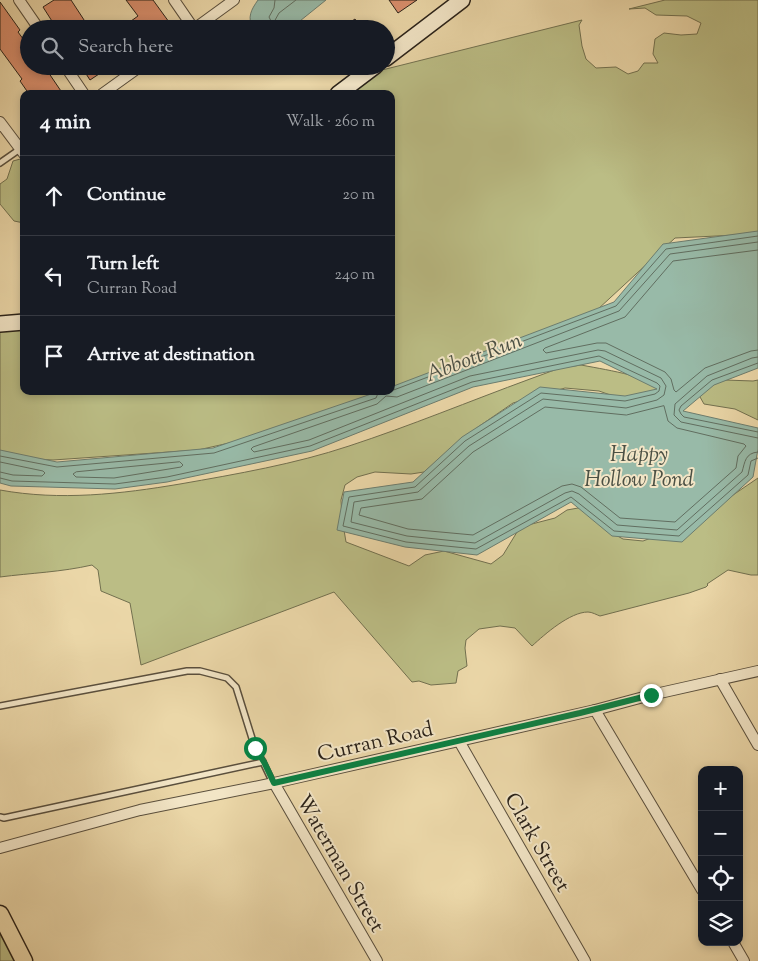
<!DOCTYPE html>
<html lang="en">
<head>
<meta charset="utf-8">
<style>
	body { margin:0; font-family:"Sorts Mill Goudy",serif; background:#20242c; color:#f1f3f6 }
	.controls { position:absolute; right:15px; bottom:15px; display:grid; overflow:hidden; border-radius:10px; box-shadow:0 2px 8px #0003 }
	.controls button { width:45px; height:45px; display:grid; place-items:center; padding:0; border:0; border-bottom:1px solid #363941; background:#171b24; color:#f1f3f6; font:25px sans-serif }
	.stop { position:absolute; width:15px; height:15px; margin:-11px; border:4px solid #0b8043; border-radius:50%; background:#fff }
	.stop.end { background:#0b8043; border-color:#fff; box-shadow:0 1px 5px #0008 }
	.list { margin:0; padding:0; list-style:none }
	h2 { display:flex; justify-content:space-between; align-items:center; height:65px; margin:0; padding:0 20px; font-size:21px }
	h2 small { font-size:16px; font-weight:400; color:#9ea1a6 }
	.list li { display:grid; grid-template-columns:32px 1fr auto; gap:15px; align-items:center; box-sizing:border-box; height:80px; padding:0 20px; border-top:1px solid #363941 }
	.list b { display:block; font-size:19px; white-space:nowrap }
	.list p { margin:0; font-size:16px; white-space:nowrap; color:#9ea1a6 }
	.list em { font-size:16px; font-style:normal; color:#9ea1a6 }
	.icon { flex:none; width:28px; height:28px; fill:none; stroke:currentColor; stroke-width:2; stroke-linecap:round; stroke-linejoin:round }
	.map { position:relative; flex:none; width:758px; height:961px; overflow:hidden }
	.search { position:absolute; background:#171b24; box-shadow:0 2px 8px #0003; left:20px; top:20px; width:375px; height:55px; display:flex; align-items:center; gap:12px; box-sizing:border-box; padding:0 18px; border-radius:28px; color:#9ea1a6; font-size:19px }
	.panel { position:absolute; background:#171b24; box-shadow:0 2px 8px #0003; left:20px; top:90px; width:375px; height:305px; border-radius:10px }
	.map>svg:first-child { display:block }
</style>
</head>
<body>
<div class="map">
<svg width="758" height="961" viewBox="0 0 758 961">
	<rect width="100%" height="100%" fill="#ebd7a8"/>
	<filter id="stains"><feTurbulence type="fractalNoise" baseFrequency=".004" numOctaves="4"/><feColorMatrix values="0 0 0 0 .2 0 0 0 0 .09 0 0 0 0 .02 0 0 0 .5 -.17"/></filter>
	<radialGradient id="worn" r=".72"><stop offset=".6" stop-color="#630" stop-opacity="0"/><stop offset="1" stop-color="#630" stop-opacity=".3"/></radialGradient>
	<g fill="#bbbd85" stroke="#72704f">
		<polygon points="665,0 758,0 758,234 675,238 597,310 567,329 278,432 198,450 53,460 0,457 0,324 24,322 24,391 391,391 391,94 339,94 366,74 582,20 579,25 582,46 586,59 596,68 616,67 628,74 638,71 644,63 658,63 653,54 655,39 664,33 681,35 697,34 701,23 687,16 656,15 645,8 629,9"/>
		<polygon points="24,158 24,223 14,221 0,204 0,184 7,179 13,161"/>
		<path d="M581 365C613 371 648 376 675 394L616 397 599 391 565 388 513 403 478 427 424 472 411 474 375 472 357 477 345 485 341 500 342 518 346 542 409 566 425 555 444 551 491 564 503 555 517 532 528 525 555 518 567 510 578 508 593 513 612 533 623 539 643 541 670 531 733 495 758 478V575H751L728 570 707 584 708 585 706 587 689 593 600 616C597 615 592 612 588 612 570 612 545 634 532 646L515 628 500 626 479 629 466 640 465 648 467 666 458 671 456 683 431 685 419 681 412 682 334 592 141 665 130 603 101 591 98 570 92 565C62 572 31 573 0 577V490C60 501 121 494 180 484 237 474 295 464 349 446 410 426 470 401 530 379L560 368Z"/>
		<polygon points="725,380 753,381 758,380 758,420 735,409 704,404 700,397 701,388"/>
		<polygon points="0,905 28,961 0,961"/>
	</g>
	<g fill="#98baa8" stroke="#6c7d6f">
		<path d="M258 0H326L290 29H253C247 17 251 10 258 0Z"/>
		<polygon points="758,231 758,368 714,385 683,411 758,428 758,449 753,477 682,542 612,536 571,502 477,555 405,547 337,530 344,492 413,482 462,437 540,387 625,396 657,389 600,361 473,387 312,451 167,482 115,489 11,486 0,483 0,450 57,462 213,448 380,391 391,391 391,387 614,302 663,244"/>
	</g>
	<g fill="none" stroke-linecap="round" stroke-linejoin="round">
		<g stroke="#616e60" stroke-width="1">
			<polyline points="275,0 274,8 269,17 272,23 274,22 279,13 296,0"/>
			<path d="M758 242 670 254 619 311 397 397 386 396 377 404 253 447 251 449 254 452 309 440 470 376 598 350 605 351 661 378 666 386 664 395 657 400 626 408 543 399 469 446 418 492 354 502 351 522 407 536 475 543 565 493 572 491 579 494 617 525 677 530 742 472C745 462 745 453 758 452"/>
			<polyline points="758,250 673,261 625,317 545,348 543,350 546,353 597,343 606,343 665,372 671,379 674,390 676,392 705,368 751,351 758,350"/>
			<polyline points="758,357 752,358 707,376 675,404 674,415 681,422 758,438"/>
			<polyline points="758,363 712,380 681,406 679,410 681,414 684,417 758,432"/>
			<polyline points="391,391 616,306 666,249 758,236"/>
			<polygon points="664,406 668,421 677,428 744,444 746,446 738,456 736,468 675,522 620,518 581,487 572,484 562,486 473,535 408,529 359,515 361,508 422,499 473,452 545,407 626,415"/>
			<polyline points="0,456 57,467 214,453 376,398 379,391"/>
			<polyline points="0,462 43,471 45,473 42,476 13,475 0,472"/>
			<polygon points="180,462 183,465 181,467 114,478 76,477 73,474 76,472"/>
			<polyline points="0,478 12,481 115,484 167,477 310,446 472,382 599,356 657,383 660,386 659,391 655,394 625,401 541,393 465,441 415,487 349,497 343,526 406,542 476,549 571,497 614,531 679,536 748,475 751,461 758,458"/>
		</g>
	</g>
	<g fill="#d98e6c" stroke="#2a2219">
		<polygon points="54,0 71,0 88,26 84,29 57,29 43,7"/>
		<polygon points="126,0 153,0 169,22 160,29 120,29 138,16"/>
		<polygon points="389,0 417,0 398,13"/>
		<polygon points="0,2 20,30 18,32 29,47 29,66 44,66 63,94 29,94 20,81 22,79 0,49"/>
		<polygon points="355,19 362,29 340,29"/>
		<polygon points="81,66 99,66 102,72 90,80"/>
	</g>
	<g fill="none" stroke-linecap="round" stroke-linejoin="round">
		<defs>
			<g id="lane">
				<polyline points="0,163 20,149"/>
				<polyline points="0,706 187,671 200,671 227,678 236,687 255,748 263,762 273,783"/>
				<polyline points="0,817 4,818 263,762"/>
			</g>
			<g id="street">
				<polyline points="19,0 39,29"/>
				<polyline points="174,0 194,29 234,0"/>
				<polyline points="65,66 84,94"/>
				<polyline points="102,94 141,66"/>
				<polyline points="0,122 24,154"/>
				<polyline points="720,679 758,745"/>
				<polyline points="595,710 702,890"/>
				<polyline points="459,741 585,961"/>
				<polyline points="274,783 377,961"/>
				<polyline points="0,848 140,810 274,783 595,710 651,695 758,671"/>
				<polyline points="733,942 744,961"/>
			</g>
			<g id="secondary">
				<polyline points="386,58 462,0"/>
				<polyline points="338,94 375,66"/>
				<polyline points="0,324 24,322"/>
			</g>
			<polyline id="primary" points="0,914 24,961"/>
		</defs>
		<use href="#lane" stroke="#5a4f3d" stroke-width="8"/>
		<use href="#street" stroke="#5a4f3d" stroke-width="12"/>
		<use href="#secondary" stroke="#2a2219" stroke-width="18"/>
		<use href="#primary" stroke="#2a2219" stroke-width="19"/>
		<use href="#lane" stroke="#f2e5c6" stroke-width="5"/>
		<use href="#street" stroke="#f2e5c6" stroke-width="10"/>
		<use href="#secondary" stroke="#f2e5c6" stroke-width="15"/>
		<use href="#primary" stroke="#ebd7a8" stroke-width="16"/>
	</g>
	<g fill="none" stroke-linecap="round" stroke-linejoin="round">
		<polyline stroke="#0b8043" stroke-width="6" points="255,748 264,762 274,783 580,713 651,695"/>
	</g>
	<g text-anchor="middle" stroke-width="4" stroke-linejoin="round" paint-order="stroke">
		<g font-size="21" fill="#2a2219" stroke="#f2e5c6">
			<text transform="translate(375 741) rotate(-13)" y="7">Curran Road</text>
			<text transform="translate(538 842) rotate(60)" y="7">Clark Street</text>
			<text transform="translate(341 863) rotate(60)" y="7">Waterman Street</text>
		</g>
		<g font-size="22" font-style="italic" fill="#4b5044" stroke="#f2e5c6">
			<text transform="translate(473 356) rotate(-21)" y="8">Abbott Run</text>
			<text x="639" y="461">Happy<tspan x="639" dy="25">Hollow Pond</tspan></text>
		</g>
	</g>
	<rect width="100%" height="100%" filter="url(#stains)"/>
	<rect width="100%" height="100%" fill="url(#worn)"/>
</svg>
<div class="controls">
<button>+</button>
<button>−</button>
<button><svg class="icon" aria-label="locate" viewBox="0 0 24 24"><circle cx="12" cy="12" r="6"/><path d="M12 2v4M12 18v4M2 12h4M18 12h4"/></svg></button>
<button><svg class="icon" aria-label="layers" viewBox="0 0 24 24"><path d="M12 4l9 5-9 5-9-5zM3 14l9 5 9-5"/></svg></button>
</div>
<div class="stop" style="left:255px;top:748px"></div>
<div class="stop end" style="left:651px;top:695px"></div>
<div class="search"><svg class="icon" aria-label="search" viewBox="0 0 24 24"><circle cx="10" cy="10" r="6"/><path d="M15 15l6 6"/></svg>Search here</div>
<section class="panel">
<h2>4 min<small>Walk · 260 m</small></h2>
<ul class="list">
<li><svg class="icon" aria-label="ahead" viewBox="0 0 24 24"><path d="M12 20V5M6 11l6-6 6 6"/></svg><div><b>Continue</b></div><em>20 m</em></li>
<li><svg class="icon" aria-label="left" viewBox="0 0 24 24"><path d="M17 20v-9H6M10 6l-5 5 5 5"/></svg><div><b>Turn left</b><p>Curran Road</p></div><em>240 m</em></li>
<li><svg class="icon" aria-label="arrive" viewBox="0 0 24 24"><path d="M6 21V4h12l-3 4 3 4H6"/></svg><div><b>Arrive at destination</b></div></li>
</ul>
</section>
</div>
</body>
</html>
